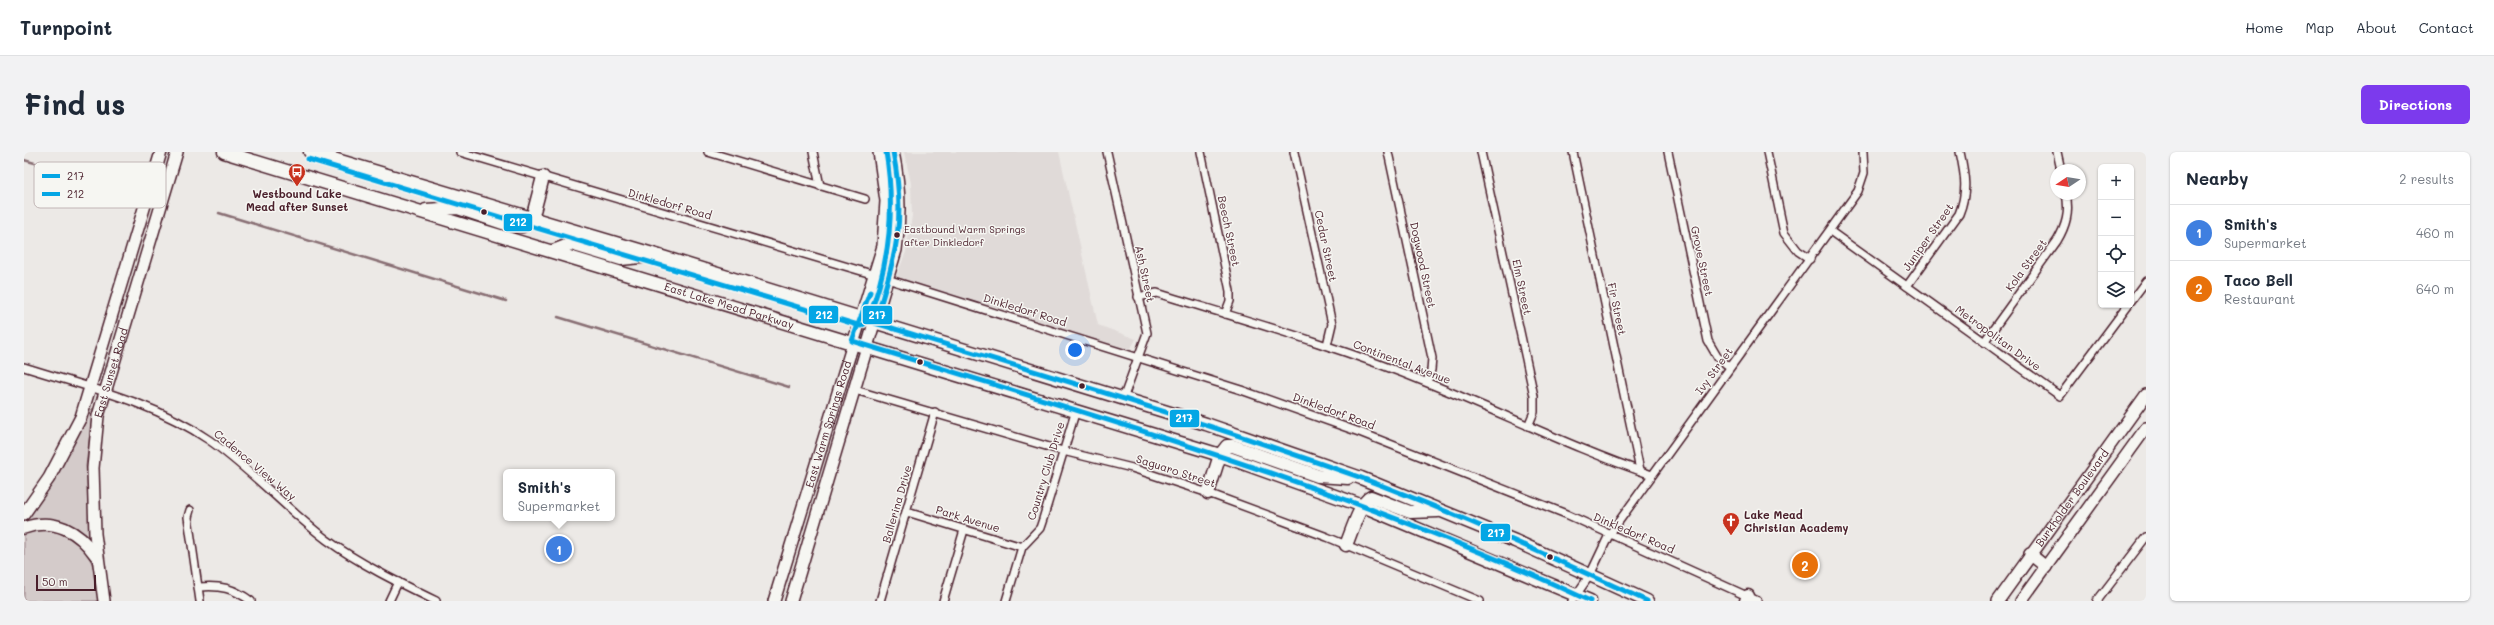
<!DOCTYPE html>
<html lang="en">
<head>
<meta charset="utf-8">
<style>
	body { margin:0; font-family:Mali,sans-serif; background:#f2f2f3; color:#1f2937 }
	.controls { position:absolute; right:12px; top:12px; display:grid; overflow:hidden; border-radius:6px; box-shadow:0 1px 3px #0004 }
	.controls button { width:36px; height:36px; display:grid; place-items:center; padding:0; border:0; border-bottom:1px solid #e0e1e3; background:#fff; color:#1f2937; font:20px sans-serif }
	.compass { position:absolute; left:2026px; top:12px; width:36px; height:36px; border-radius:50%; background:#fff; box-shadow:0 1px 3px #0004; rotate:258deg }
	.scale { position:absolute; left:12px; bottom:10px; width:60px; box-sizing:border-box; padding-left:4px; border:2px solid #4a1f2b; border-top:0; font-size:11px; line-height:14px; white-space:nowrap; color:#4a1f2b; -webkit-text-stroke:3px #f6f6f2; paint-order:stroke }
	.you { position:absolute; left:1051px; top:198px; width:14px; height:14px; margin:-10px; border:3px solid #fff; border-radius:50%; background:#1a73e8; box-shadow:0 0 0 6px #1a73e833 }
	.badge { display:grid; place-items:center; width:26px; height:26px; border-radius:50%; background:#7c3aed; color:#fff; font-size:13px; font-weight:700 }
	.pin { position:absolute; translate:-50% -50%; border:2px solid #fff; box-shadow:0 1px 4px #0006 }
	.popup { position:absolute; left:479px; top:317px; width:112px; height:52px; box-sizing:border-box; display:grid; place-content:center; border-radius:6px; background:#fff; filter:drop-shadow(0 1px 3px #0005); font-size:13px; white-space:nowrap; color:#747a83 }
	.popup b { font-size:15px; color:#1f2937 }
	.popup::after { content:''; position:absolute; left:50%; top:100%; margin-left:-8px; border:8px solid transparent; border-top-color:#fff }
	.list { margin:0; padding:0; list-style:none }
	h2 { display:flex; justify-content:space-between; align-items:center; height:52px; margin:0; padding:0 16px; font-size:17px }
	h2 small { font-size:13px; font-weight:400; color:#747a83 }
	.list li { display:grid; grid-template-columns:26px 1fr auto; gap:12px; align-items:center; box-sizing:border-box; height:56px; padding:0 16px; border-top:1px solid #e0e1e3 }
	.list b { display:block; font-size:15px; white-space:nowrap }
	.list p { margin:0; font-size:13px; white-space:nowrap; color:#747a83 }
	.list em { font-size:13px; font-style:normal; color:#747a83 }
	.icon { flex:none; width:22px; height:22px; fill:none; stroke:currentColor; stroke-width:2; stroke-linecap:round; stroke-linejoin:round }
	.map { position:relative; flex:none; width:2122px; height:449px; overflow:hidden; border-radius:6px }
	header { display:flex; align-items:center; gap:24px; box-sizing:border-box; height:56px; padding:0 20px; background:#fff; border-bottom:1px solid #e0e1e3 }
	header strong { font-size:19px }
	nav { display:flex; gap:22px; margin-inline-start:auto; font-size:14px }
	.intro { display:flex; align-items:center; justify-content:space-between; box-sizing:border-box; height:96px; padding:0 24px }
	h1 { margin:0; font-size:28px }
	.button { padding:10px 18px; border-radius:6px; background:#7c3aed; color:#fff; font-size:14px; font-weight:700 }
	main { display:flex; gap:24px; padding:0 24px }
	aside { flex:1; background:#fff; border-radius:6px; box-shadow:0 1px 3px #0004 }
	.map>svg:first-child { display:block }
</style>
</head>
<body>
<header>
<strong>Turnpoint</strong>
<nav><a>Home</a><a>Map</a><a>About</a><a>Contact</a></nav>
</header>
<div class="intro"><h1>Find us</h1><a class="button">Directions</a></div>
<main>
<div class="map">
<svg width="2122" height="449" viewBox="0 0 2122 449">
	<rect width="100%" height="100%" fill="#ece9e6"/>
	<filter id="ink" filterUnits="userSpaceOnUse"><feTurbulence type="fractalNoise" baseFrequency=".025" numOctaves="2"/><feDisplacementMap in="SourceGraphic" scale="8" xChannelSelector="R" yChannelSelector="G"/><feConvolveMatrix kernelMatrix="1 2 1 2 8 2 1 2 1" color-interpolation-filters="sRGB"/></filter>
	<g filter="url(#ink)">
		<polygon fill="#e0dad8" points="880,0 1035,0 1074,173 1112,187 1102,205 869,133 882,100 888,64 887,31"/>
		<g fill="#d4cbca" stroke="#8f757a">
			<path d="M69 256 62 314 67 387C42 374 34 361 2 369L28 330 60 269Z"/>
			<path d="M9 377C17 377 27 375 34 377 67 386 72 421 75 449H0V379Z"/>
		</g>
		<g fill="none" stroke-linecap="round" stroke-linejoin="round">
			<g stroke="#886e73" stroke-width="2.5">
				<polyline points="0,8 68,27"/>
				<polyline points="195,61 482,149"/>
				<polyline points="534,165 765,235"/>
			</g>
			<defs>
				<g id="street">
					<polyline points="436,0 851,123"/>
					<polyline points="684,0 841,47"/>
					<polyline points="789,0 796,34"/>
					<polyline points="1083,0 1123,181 1099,247"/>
					<polyline points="1177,0 1206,139 1206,149 1201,162"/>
					<polyline points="1270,0 1308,172 1303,193"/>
					<polyline points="1364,0 1408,206 1407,218 1403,230"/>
					<polyline points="1457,0 1510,244 1510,260 1504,274"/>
					<polyline points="1549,0 1616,318"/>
					<polyline points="1644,0 1684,189 1694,206 1706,215"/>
					<polyline points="1743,0 1760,81 1774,99 1786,107"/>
					<polyline points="2033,0 2037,18"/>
					<polyline points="1806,79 2036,244 2104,153"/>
					<polyline points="863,127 1217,238 1338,281 1542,362 1734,449"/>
					<path d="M1883 134 1935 62C1944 40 1941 23 1936 0"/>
					<path d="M1114 145 1133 141C1224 169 1316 195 1404 231 1479 261 1551 297 1628 323"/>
					<polyline points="2107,149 2122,129"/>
					<path d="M1960 190 2033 89C2042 74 2046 60 2042 42"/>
					<path d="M0 215C63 235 130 250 185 288 228 318 262 357 303 388 336 412 375 431 412 449"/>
					<polyline points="831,238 1039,299 1108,316 1184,341 1303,385 1456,449"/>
					<polyline points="166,358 164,365 176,449"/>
					<polyline points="883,360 998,395"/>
					<path d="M175 435C196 433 209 436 227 449"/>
					<polyline points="365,449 374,430"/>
					<polyline points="856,449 911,260"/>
					<polyline points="919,449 940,378"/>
					<polyline points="982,449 998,395 1016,376 1019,367 1052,258"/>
					<polyline points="1548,449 1566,423 1585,383 1834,39 1840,21 1839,0"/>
					<polyline points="2073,449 2122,385"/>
				</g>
				<g id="secondary">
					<polyline points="0,362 25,326 57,265 137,0"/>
					<path d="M0 376C30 365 55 379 72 404"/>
					<polyline points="2006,402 2022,415"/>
					<path id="s1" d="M80 449 71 382 69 316 74 264 153 0"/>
					<path id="s2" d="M750 449 859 94 862 49 855 0"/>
					<path d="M767 449 872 98C877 64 876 33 869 0"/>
					<path id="s3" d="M1974 449 2122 243"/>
					<polyline points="1997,449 2122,276"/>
				</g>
				<g id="primary">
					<path id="s4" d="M200 0 1196 303 1339 354 1566 449"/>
					<polyline points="286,0 632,103 1182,272 1337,326 1491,389 1623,449"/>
					<polyline points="402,58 434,56 485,73 498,74 508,67 519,25"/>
					<polyline points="529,99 547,92 597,107 626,104"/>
					<polyline points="1184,341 1196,303 1203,294 1209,294 1294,324 1324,326"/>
					<path d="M1322 393C1327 382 1336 350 1347 345L1386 360 1414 359"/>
					<polyline points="1722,449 1724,444"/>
				</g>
			</defs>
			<use href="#street" stroke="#4a1f2b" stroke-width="10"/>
			<use href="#secondary" stroke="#4a1f2b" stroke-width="14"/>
			<use href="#primary" stroke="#4a1f2b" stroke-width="15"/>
			<use href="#street" stroke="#f6f6f2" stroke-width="7"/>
			<use href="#secondary" stroke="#f6f6f2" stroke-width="11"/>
			<use href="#primary" stroke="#f6f6f2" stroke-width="12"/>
			<defs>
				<g id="bus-1">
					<path d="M869 0C883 71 871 104 851 171 1013 220 1175 268 1335 325 1433 361 1528 406 1623 449"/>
					<path d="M846 140 828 189C1077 266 1329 337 1566 449"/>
				</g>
				<path id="bus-2" d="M284 7 837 174 843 170C865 115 872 59 862 0"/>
			</defs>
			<use href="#bus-1" stroke="#f6f6f2" stroke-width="8"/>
			<use href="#bus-2" stroke="#f6f6f2" stroke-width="8"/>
			<use href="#bus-1" stroke="#04a6e5" stroke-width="5"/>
			<use href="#bus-2" stroke="#04a6e5" stroke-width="5"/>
		</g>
	</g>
	<defs>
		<symbol id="bus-pin" viewBox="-11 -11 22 30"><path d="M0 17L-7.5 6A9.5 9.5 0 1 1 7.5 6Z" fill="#c8321e" stroke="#f6f6f2"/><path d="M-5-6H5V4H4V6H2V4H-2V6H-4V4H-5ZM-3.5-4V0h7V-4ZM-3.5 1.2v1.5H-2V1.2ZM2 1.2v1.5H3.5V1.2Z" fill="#fff"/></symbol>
		<symbol id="church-pin" viewBox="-11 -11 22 30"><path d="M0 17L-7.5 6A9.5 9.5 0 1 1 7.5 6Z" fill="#c8321e" stroke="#f6f6f2"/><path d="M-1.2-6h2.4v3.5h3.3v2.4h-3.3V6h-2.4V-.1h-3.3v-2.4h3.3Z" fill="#fff"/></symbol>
	</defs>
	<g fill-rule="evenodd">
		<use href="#bus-pin" x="263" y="10" width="20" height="27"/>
		<use href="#church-pin" x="1697" y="359" width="20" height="27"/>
	</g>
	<g fill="#4a1f2b" stroke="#f6f6f2" stroke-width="1.5">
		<circle cx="460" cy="60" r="3.5"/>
		<circle cx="873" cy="83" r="3.5"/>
		<circle cx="896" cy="210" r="3.5"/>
		<circle cx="1058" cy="234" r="3.5"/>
		<circle cx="1526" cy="405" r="3.5"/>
	</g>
	<g text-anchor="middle" stroke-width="3" stroke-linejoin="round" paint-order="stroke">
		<g font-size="10" fill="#4a1f2b" stroke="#f6f6f2" text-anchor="start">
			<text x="880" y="81">Eastbound Warm Springs<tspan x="880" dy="13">after Dinkledorf</tspan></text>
		</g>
		<g font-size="11" font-weight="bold" fill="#4a1f2b" stroke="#f6f6f2">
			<text x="273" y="46">Westbound Lake<tspan x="273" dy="13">Mead after Sunset</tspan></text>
			<text x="1720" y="367" text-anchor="start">Lake Mead<tspan x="1720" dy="13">Christian Academy</tspan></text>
		</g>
		<g font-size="11" fill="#4a1f2b" stroke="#f6f6f2">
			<text transform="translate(646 52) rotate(16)" y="4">Dinkledorf Road</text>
			<text transform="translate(1205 79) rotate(78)" y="4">Beech Street</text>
			<text transform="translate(1904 85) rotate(-55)" y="4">Juniper Street</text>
			<text transform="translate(1302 94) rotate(78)" y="4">Cedar Street</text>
			<text transform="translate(1678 109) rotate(78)" y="4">Grove Street</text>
			<text transform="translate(1399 113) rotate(78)" y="4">Dogwood Street</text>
			<text transform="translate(2002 113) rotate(-54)" y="4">Kola Street</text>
			<text transform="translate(1121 122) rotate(78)" y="4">Ash Street</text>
			<text transform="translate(1498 135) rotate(78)" y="4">Elm Street</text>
			<text dy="4" stroke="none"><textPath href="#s4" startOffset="528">East Lake Mead Parkway</textPath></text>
			<text transform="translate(1593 157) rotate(78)" y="4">Fir Street</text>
			<text transform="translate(1001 158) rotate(17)" y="4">Dinkledorf Road</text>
			<text transform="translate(1974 186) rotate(36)" y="4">Metropolitan Drive</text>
			<text transform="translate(1378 210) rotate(21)" y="4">Continental Avenue</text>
			<text transform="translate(1690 219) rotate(-54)" y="4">Ivy Street</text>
			<text dy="4" stroke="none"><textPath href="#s1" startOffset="231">East Sunset Road</textPath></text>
			<text transform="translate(1310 259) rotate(20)" y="4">Dinkledorf Road</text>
			<text dy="4" stroke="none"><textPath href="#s2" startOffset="185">East Warm Springs Road</textPath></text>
			<text transform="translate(231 313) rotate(40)" y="4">Cadence View Way</text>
			<text transform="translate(1022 319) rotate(-73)" y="4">Country Club Drive</text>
			<text transform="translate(1152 319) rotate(18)" y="4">Saguaro Street</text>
			<text dy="4" stroke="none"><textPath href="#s3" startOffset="127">Burkholder Boulevard</textPath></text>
			<text transform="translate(873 352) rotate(-74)" y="4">Ballerina Drive</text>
			<text transform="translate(944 367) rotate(17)" y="4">Park Avenue</text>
			<text transform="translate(1610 381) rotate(23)" y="4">Dinkledorf Road</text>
		</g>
	</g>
	<rect x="10" y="10" width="132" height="46" rx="6" fill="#f6f6f2" stroke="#c2b6b6" stroke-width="1"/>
	<rect x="18" y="22" width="18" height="4" fill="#04a6e5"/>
	<rect x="18" y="40" width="18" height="4" fill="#04a6e5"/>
	<g font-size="11" fill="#4a1f2b">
		<text x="43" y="28">217</text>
		<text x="43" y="46">212</text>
	</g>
	<g stroke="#f6f6f2" stroke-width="1.5">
		<rect x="479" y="61" width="30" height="19" rx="4" fill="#04a6e5"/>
		<rect x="784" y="153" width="31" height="19" rx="4" fill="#04a6e5"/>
		<rect x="838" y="153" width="31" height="20" rx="4" fill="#04a6e5"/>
		<rect x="1145" y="257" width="31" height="19" rx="4" fill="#04a6e5"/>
		<rect x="1456" y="371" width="31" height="19" rx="4" fill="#04a6e5"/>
	</g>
	<g font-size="11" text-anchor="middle" font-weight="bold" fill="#fff">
		<text x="494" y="74">212</text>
		<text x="800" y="167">212</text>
		<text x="853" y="167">217</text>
		<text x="1160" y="270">217</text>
		<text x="1472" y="385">217</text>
	</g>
</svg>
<div class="controls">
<button>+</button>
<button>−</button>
<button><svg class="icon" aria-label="locate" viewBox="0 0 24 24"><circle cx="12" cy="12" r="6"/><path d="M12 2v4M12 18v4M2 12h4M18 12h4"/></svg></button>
<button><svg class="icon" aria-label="layers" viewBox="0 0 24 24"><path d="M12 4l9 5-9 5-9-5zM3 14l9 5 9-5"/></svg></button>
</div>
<svg class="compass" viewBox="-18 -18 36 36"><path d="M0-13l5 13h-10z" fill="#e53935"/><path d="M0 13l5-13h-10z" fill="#747a83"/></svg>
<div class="scale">50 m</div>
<div class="you"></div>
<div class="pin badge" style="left:535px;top:397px;background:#3f7fe0">1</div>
<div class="popup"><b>Smith's</b>Supermarket</div>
<div class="pin badge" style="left:1781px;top:413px;background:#e8710a">2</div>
</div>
<aside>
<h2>Nearby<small>2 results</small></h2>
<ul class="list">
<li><span class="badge" style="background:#3f7fe0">1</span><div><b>Smith's</b><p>Supermarket</p></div><em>460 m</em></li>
<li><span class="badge" style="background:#e8710a">2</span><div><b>Taco Bell</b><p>Restaurant</p></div><em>640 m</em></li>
</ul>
</aside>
</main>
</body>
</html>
